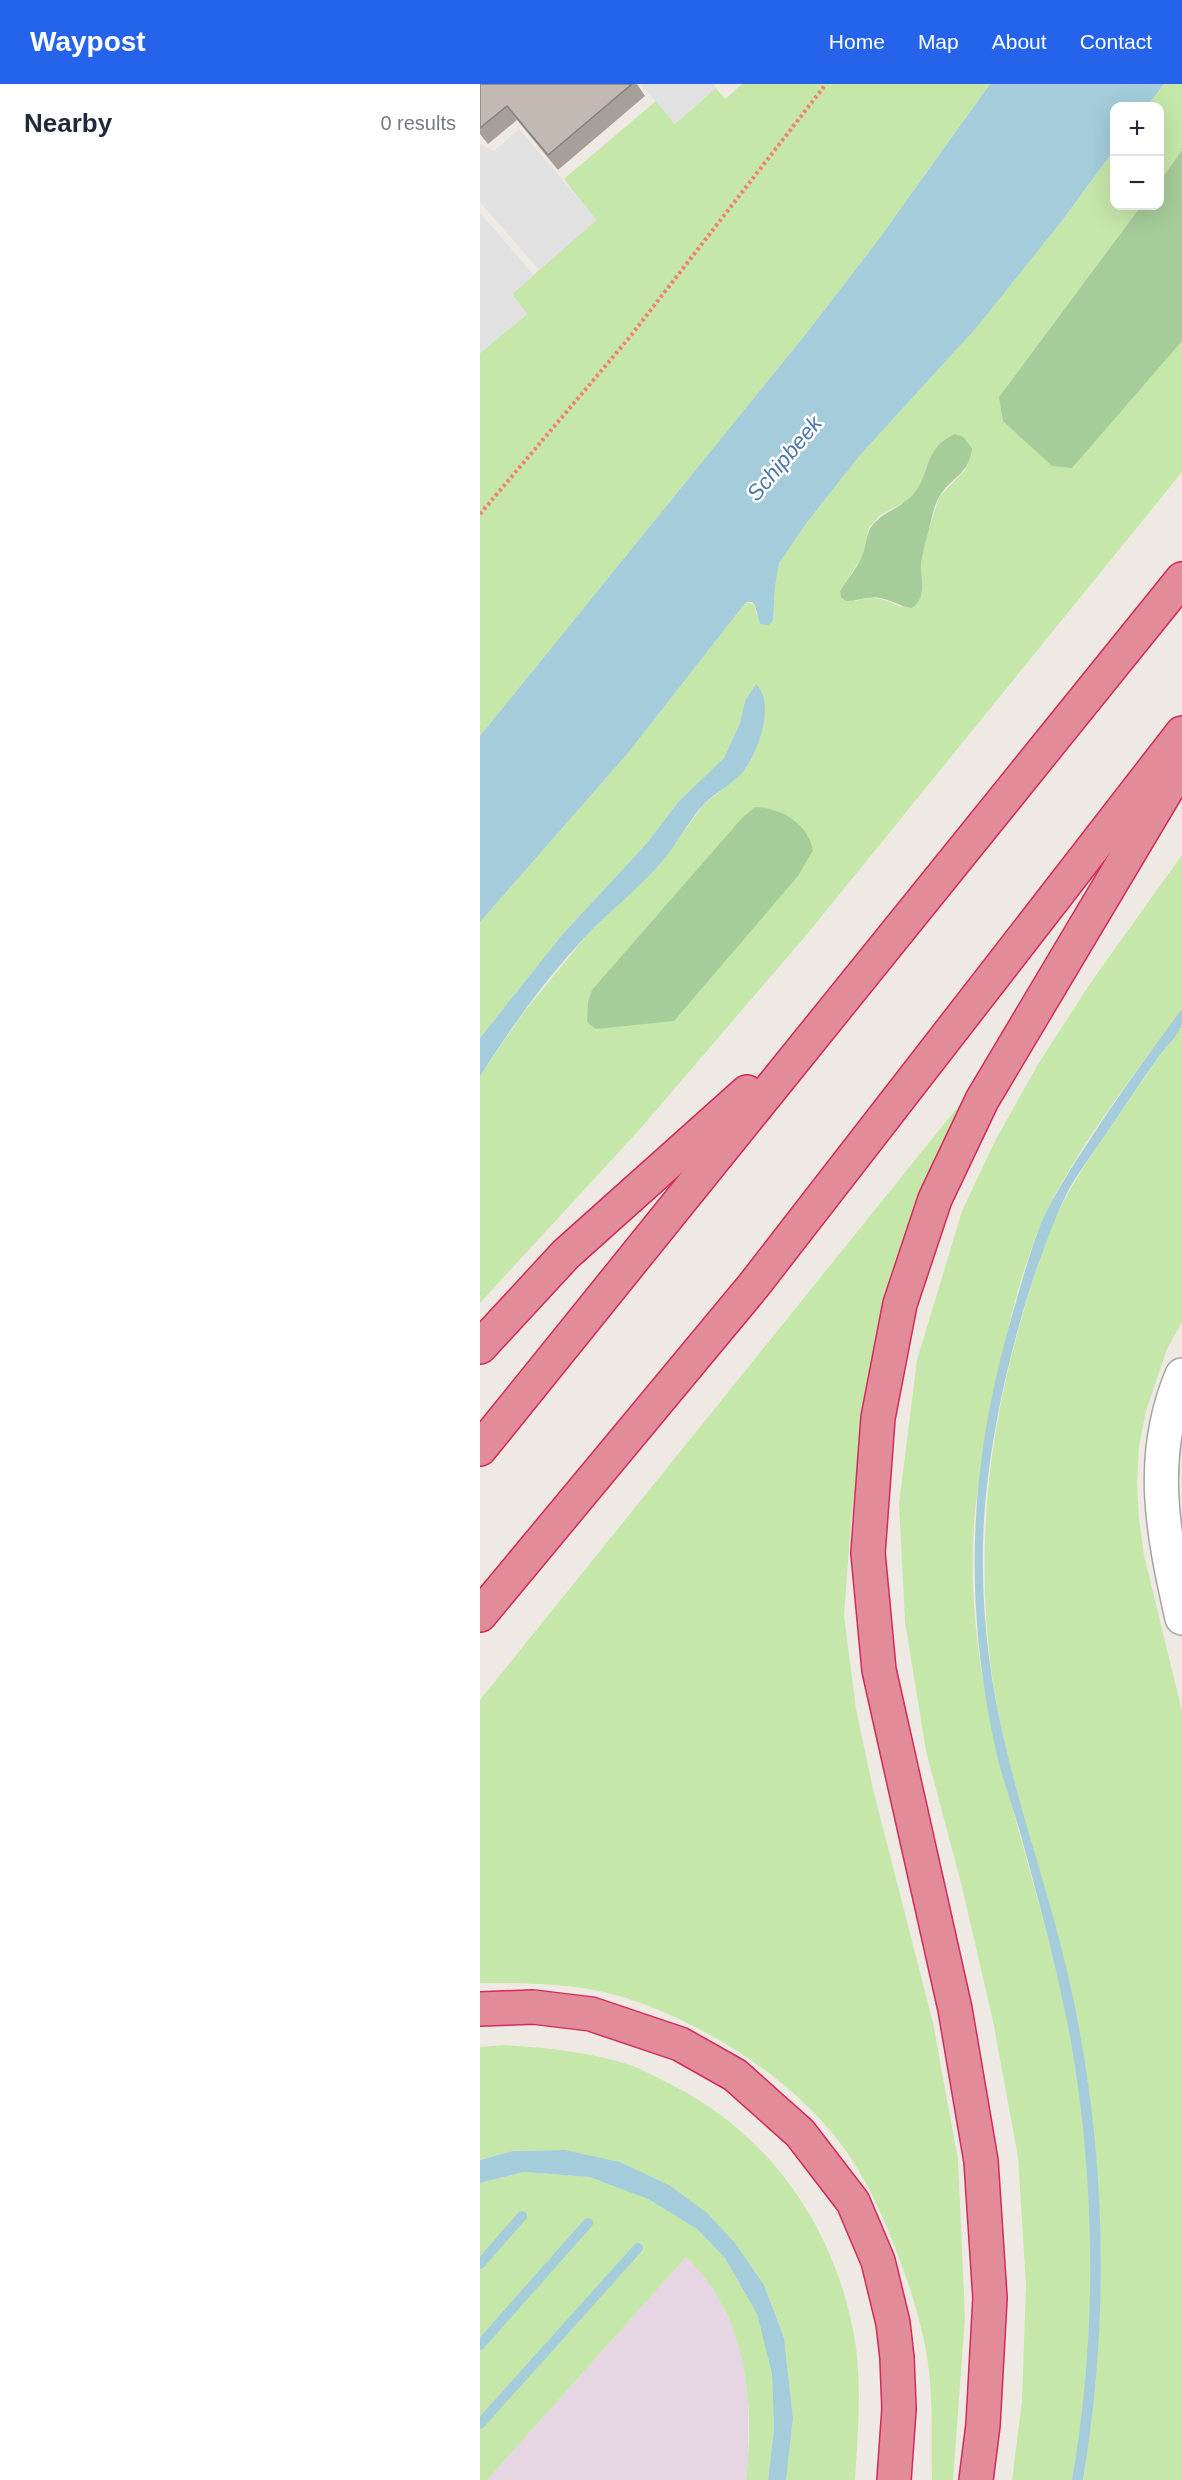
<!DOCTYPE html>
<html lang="en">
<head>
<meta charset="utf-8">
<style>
	body { margin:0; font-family:Arial,sans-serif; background:#f2f2f3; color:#1f2937 }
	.controls { position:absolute; right:18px; top:18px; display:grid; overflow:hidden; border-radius:12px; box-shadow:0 6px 24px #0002 }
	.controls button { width:54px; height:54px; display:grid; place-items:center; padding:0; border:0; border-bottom:2px solid #e0e1e3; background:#fff; color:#1f2937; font:30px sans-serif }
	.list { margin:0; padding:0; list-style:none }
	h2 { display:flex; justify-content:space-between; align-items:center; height:78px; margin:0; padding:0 24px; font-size:26px }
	h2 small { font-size:20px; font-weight:400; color:#747a83 }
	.map { position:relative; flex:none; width:702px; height:2396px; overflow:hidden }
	header { display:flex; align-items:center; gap:36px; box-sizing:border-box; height:84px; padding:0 30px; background:#2563eb; color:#fff }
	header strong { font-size:28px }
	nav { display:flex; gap:33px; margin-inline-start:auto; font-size:21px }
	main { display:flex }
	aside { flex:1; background:#fff }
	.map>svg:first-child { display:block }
</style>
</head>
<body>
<header>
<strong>Waypost</strong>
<nav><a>Home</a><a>Map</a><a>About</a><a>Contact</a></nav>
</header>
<main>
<aside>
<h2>Nearby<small>0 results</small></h2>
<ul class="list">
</ul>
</aside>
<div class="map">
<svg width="702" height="2396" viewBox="0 0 702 2396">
	<rect width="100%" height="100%" fill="#eeeae3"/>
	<polygon fill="#e6d5e2" points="206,2173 220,2186 238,2213 254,2245 263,2274 268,2316 268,2376 266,2396 7,2396"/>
	<g fill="#c5e7aa" fill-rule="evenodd">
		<polygon points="262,0 510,0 396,159 325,251 0,652 0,269 47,230 32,210 116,136 84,95 176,17 195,40 236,4 245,15"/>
		<polygon points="684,0 702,0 702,66 680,97 680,22 667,22"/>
		<path d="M634 66V122H661L519 313 680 281 702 257V388L328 849 160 1045 0 1219V992L44 928 107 851 180 780 224 720 252 698 267 683 276 601 265 617 260 639 244 674 199 717 167 759 82 851 0 954V838L148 669 266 518 275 521 276 530 293 536 295 503 299 479 328 437 381 370 497 243 581 138ZM487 384 459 413 445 457 441 480 442 510 421 523C404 515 394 511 376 517L360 507 382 473 389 444 400 431 425 418 436 408Z"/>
		<path d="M702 771C702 808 702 845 702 881 702 894 702 912 702 924 699 933 670 968 662 979 634 1017 606 1057 582 1098 538 1174 521 1272 507 1358 502 1386 495 1414 494 1442 483 1597 542 1742 577 1890 617 2053 621 2231 592 2396H532L542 2317 546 2201 538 2073 513 1937 482 1803 446 1667 425 1538 419 1420 437 1276 482 1127 515 1057 557 982 609 901Z"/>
		<path d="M702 941V1238L687 1265 666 1327 659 1363 657 1399 659 1435 664 1471 702 1627V2396H603C627 2251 626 2101 601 1956 584 1858 551 1765 527 1669 491 1523 500 1376 542 1233 551 1201 560 1169 573 1139 588 1106 607 1077 628 1047 652 1012 676 976 702 941Z"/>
		<path d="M489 1009 383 1344 371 1439 364 1531 376 1625 393 1705 453 1939 478 2076 485 2233 473 2396H452C451 2360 453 2323 449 2287 445 2252 434 2215 422 2182 410 2149 397 2118 379 2087 333 2008 237 1945 152 1916 103 1899 51 1899 0 1899V1616Z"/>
		<path d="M23 1961C67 1964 111 1968 153 1982 165 1987 178 1994 190 2000 288 2049 352 2139 373 2246 383 2295 378 2347 375 2396H306L313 2334 304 2254 284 2201 255 2159 189 2101 140 2078 85 2066 33 2067 0 2076V1963Z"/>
		<path d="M44 2088 109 2093 168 2115 217 2145 245 2174 277 2230 292 2290 294 2345 288 2396H266C275 2317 267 2231 206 2173L7 2396H0V2099Z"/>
	</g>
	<g fill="#a6cc99">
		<polygon points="702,66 702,257 592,384 572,382 523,337 519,313 661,122 680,122 680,97"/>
		<path d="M475 350 483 353 492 364C489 391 471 393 459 413 453 424 451 438 448 449 445 459 442 471 441 481 441 498 447 513 432 524 420 522 411 516 400 514 388 512 378 517 366 517L361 513 360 507C367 496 377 484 382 472 386 463 386 449 392 442 403 427 423 424 435 408 452 386 443 365 475 350Z"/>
		<path d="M275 723C301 724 327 739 333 766L318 792 194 937 116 945 107 938 108 918 112 906 262 734Z"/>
	</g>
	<g fill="#e1e1e1">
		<polygon points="161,0 234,0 236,4 195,40"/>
		<polygon points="39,45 117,136 59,186 0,118 0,60 14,67"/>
		<polygon points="0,129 54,191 32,210 47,230 0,269"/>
	</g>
	<g fill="#a4ccda">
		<polygon points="510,0 684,0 667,22 634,22 634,66 581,138 497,243 381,370 328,437 299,479 295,503 293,536 289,541 280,540 275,521 272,518 266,518 148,669 0,838 0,652 325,251 396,159"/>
		<path d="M276 600C295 619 280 662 267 682 257 699 236 707 223 721 207 739 196 762 180 780 158 805 131 826 108 850 67 893 32 942 0 992V954L82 851 167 759 199 717 244 674 260 639 265 617Z"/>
		<path d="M702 925C702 930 702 935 702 940 699 950 687 962 680 971 663 994 648 1018 632 1041 618 1062 602 1083 589 1105 576 1130 567 1157 557 1183 535 1249 518 1317 509 1385 496 1479 504 1576 527 1668 545 1743 571 1816 588 1891 626 2055 631 2230 603 2396H592C617 2252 616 2102 591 1958 578 1887 559 1818 540 1748 532 1721 522 1694 516 1667 482 1512 489 1376 534 1225 542 1196 551 1165 562 1137 575 1109 592 1083 609 1057 638 1012 670 968 702 925Z"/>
		<polygon points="85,2066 140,2078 189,2101 226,2128 255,2159 284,2201 304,2254 313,2334 306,2396 288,2396 294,2345 292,2290 277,2230 245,2174 217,2145 168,2115 109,2093 44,2088 0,2099 0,2076 33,2067"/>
	</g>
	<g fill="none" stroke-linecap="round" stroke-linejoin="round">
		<g stroke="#a4ccda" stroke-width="10">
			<polyline points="0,2180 42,2132"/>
			<polyline points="0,2261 108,2139"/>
			<polyline points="0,2340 158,2164"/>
		</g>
		<defs>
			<path id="minor" d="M702 1291C667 1374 683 1450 702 1534"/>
			<g id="highway">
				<polyline points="0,1263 86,1170 267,1008"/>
				<polyline points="0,1365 702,495"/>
				<polyline points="0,1531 274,1201 702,649"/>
				<polyline points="0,1925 53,1923 111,1930 200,1960 255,1991 320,2049 373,2118 398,2177 413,2239 417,2274 419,2325 414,2396"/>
				<polyline points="496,2396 503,2341 510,2214 501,2077 475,1925 399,1586 388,1469 398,1334 420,1220 455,1115 502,1016 702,680"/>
			</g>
		</defs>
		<use href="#minor" stroke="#a4a4a4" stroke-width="36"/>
		<use href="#highway" stroke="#d22a5c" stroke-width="36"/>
		<polyline stroke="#f5806d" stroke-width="4" stroke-dasharray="3 3" stroke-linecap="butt" points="0,430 149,254 346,0"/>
		<use href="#minor" stroke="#fff" stroke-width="33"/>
		<use href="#highway" stroke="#e38c99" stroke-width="33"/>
	</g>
	<polygon fill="#a7a099" points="0,0 157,0 165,12 78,86 37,36 8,60 0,50"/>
	<polygon fill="#c2bab2" stroke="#88827d" stroke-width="1.5" points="0,0 152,0 68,71 27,22 0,44"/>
	<g text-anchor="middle" stroke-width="5" stroke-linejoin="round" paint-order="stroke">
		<g font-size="22" font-style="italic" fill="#4d77a8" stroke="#fff">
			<text transform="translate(304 374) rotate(-50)" y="8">Schipbeek</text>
		</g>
	</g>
</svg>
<div class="controls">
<button>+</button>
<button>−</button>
</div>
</div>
</main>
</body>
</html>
